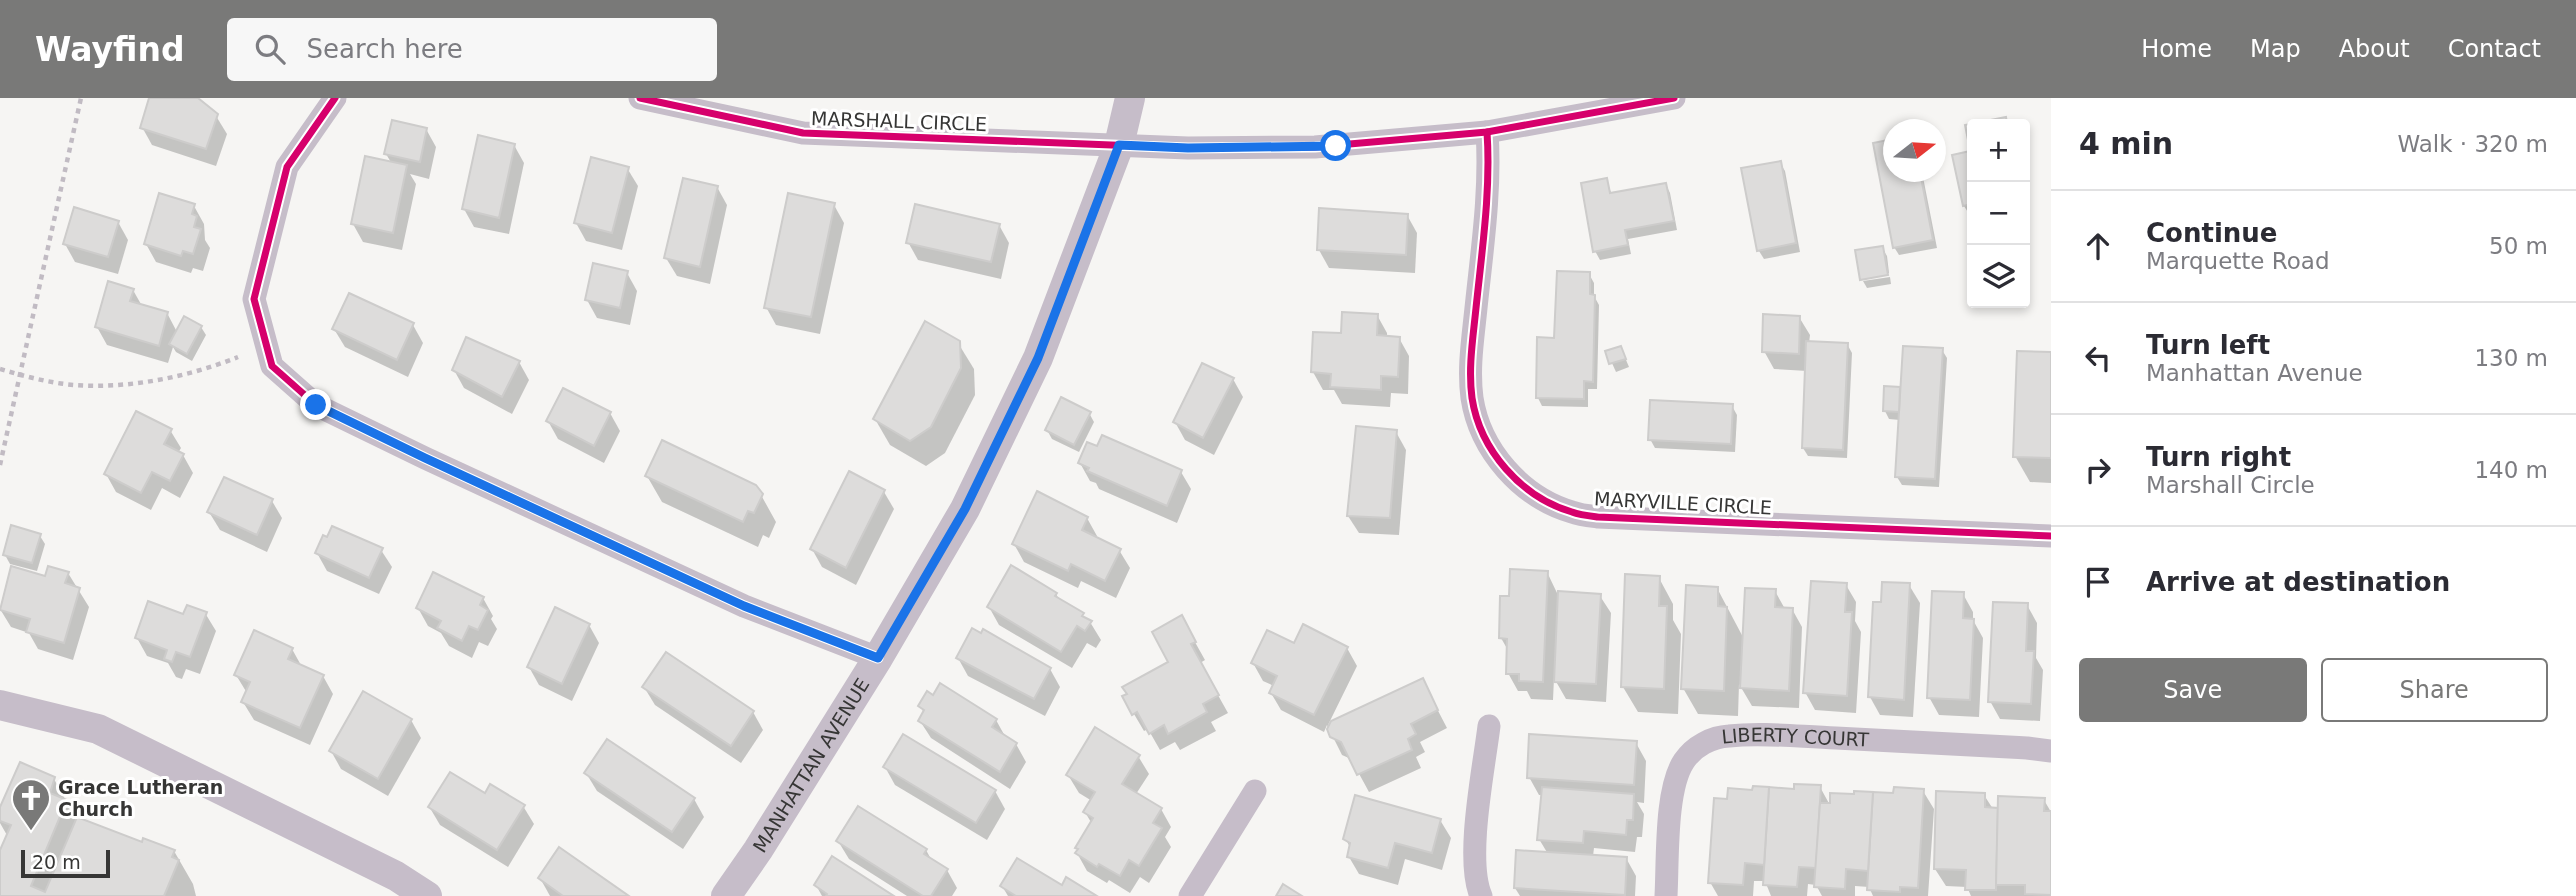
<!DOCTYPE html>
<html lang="en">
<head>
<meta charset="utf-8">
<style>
	body { margin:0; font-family:"DejaVu Sans",sans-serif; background:#f7f7f7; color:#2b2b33 }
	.controls { position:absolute; right:21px; top:21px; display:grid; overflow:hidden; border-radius:7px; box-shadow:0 4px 10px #0003 }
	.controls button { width:63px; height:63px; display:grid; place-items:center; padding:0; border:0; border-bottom:2px solid #e1e1e2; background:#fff; color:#2b2b33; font:35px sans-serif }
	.compass { position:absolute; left:1883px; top:21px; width:63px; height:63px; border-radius:50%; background:#fff; box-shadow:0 4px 10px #0003; rotate:73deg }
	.scale { position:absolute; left:21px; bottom:18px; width:89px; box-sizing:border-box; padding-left:7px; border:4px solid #363635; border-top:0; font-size:19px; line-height:24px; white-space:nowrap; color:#363635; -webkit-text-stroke:5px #fff; paint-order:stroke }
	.stop { position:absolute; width:21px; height:21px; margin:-16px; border:5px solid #1a73e8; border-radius:50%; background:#fff }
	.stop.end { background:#1a73e8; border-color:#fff; box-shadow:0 2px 7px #0008 }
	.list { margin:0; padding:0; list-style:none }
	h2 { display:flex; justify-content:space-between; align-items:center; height:91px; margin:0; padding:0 28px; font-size:30px }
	h2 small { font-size:23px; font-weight:400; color:#7c7c81 }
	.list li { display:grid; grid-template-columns:46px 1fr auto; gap:21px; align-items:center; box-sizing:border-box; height:112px; padding:0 28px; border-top:2px solid #e1e1e2 }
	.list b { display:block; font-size:26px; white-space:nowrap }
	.list p { margin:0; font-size:23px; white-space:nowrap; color:#7c7c81 }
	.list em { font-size:23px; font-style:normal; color:#7c7c81 }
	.actions { display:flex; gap:14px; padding:21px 28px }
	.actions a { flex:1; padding:16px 0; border:2px solid #797978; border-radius:7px; text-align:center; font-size:24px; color:#797978 }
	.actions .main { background:#797978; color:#fff }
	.icon { flex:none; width:38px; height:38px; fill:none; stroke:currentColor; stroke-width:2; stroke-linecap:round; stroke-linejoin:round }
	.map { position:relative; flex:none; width:2051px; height:798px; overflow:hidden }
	header { display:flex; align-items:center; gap:42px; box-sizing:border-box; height:98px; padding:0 35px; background:#797978; color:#fff }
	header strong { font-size:33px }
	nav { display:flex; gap:38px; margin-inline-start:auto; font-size:24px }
	.search { width:490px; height:63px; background:#f7f7f7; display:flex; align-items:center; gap:18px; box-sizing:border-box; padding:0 24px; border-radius:7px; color:#7c7c81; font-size:26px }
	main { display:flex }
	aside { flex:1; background:#fff }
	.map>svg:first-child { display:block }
</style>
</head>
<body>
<header>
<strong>Wayfind</strong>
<div class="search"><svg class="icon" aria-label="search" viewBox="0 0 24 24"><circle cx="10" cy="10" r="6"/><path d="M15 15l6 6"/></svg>Search here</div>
<nav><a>Home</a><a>Map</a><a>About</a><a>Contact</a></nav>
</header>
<main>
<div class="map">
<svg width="2051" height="798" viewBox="0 0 2051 798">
	<rect width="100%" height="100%" fill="#f6f5f3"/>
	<g fill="#0003">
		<polygon points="151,0 195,0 216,18 227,36 216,68 152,47 142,29"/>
		<polygon points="426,31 436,49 429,81 410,76 416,86 402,152 363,144 353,126 392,66 386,56"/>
		<polygon points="1894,43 1894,74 1922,74 1937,150 1899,157 1894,149 1875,46"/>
		<polygon points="514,47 524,65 509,136 474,129 464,111"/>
		<polygon points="1972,54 1972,115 1969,116 1964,108 1954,58"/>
		<polygon points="1780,65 1785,73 1800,154 1764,161 1759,153"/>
		<polygon points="627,70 638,88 622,152 586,143 576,125"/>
		<polygon points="1606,82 1612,97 1666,87 1670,95 1677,132 1628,141 1631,156 1600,162 1595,153"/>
		<polygon points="717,89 727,107 710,186 677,178 666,160"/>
		<polygon points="2025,105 2030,133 2025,134"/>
		<polygon points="834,107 844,125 820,236 776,227 766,209"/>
		<polygon points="194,108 204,126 205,142 210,150 203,173 193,170 191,175 156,164 146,146"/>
		<polygon points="1407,117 1417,135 1415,175 1329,170 1319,152"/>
		<polygon points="118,124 128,142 118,176 75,164 65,146"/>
		<polygon points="999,127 1009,145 1001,181 918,162 908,144"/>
		<polygon points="1882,150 1887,158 1889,175 1862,180 1862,182 1857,154"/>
		<polygon points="627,175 637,193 630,227 597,220 587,202"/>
		<polygon points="1589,176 1594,185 1594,198 1599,207 1597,291 1588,291 1588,309 1542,308 1538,300"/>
		<polygon points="1890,179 1891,186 1867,190 1863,183"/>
		<polygon points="133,192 142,208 167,215 177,234 201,229 206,237 192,263 176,254 173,249 168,265 107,247 97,229"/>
		<polygon points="350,197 413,227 423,245 408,279 345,249 334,231"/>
		<polygon points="1377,217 1387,235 1387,240 1399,240 1409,258 1408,296 1391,295 1390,309 1342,306 1334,292 1323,292 1313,274"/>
		<polygon points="1799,219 1810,237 1809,245 1847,246 1852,255 1847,360 1808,358 1803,350 1807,273 1774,271 1764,253"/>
		<polygon points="958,245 974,271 975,297 945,355 926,368 890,347 875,321"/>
		<polygon points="1621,250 1629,269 1616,274 1607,254"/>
		<polygon points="1942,252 1947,260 1939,389 1902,387 1897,379 1900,322 1889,321 1885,313 1886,290 1902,291"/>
		<polygon points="2051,256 2051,385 2030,384 2015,358"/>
		<polygon points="519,264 529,282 512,316 464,290 454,272"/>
		<polygon points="1233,281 1243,299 1214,357 1185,342 1175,324"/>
		<polygon points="1732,308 1737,317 1735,354 1655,350 1650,341"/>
		<polygon points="610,315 620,333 604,365 558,341 548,323"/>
		<polygon points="1089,315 1094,324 1079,354 1052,341 1047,332"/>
		<polygon points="170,332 181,350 178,355 183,357 193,375 180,400 162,390 151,412 116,394 106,376"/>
		<polygon points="1396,334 1406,352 1399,437 1359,435 1348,418"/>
		<polygon points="1080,365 1181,374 1191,391 1177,425 1099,391 1096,385 1090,383"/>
		<polygon points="647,378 761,397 776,424 769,440 763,437 758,449 662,404"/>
		<polygon points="884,394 894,411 856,487 822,469 812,451"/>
		<polygon points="272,403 282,420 267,454 220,432 209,414"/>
		<polygon points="1087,420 1097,438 1096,441 1119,452 1130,470 1116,500 1081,483 1078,490 1024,464 1014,446"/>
		<polygon points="40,438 45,446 37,473 10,466 5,457"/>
		<polygon points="381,452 392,469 379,496 327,473 317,455"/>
		<polygon points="1547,474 1557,495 1600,498 1611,515 1606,604 1566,601 1554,580 1553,602 1531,601 1527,593 1518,593 1508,575 1509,554 1501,540 1511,500"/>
		<polygon points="68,475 89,509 73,562 38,551 29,535 11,529 0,511 46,480"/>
		<polygon points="1659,480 1673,506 1673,522 1681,536 1678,616 1638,614 1623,589"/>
		<polygon points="1846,487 1856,504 1855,523 1861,534 1856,615 1815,612 1805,594"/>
		<polygon points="1909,487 1920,505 1913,619 1880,617 1870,599 1882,506"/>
		<polygon points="1717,490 1744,541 1775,493 1785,511 1792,511 1802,529 1799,610 1752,608 1739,586 1738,618 1698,616 1683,590"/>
		<polygon points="1056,496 1060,503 1090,524 1101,542 1096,550 1087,545 1072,570 999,527 989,509"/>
		<polygon points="1963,496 1973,514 1973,522 1983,540 1979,619 1939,617 1929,599"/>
		<polygon points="483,500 493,518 491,521 497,531 488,548 479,544 472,560 449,548 441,535 428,528 418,510"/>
		<polygon points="2027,507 2037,525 2036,560 2043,572 2040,623 2000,621 1990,603"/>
		<polygon points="205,515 216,533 200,576 186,571 182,581 176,579 168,565 147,558 137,540 184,518"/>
		<polygon points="589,527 599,545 572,603 539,587 529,569"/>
		<polygon points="1191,537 1205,562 1200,565 1228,615 1211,624 1216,633 1180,652 1175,644 1160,652 1148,631 1144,633 1134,616"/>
		<polygon points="1295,547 1347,550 1357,568 1328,627 1422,582 1447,630 1420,644 1425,654 1416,659 1421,670 1369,694 1351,661 1342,657 1327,627 1324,634 1281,612 1271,595 1274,588 1263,583 1253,565"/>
		<polygon points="292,551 302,569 323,578 333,596 310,647 254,622 243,604 247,595 236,577"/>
		<polygon points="958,560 1050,571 1060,589 1045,618 968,578"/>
		<polygon points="644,589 753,614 763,632 741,665 655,607"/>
		<polygon points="920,608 996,622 1006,640 1016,646 1026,664 1010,691 931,640 920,623 924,615"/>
		<polygon points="411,622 421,640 388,698 341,671 331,653"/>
		<polygon points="1636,645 1646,663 1644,705 1637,704 1644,716 1642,739 1637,739 1635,754 1594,750 1593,758 1626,760 1636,778 1635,798 1520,798 1515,790 1548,756 1539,741 1543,697 1539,697 1529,679"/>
		<polygon points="1138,658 1149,676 1136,696 1161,711 1171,729 1165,739 1171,749 1149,785 1140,779 1130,795 1109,782 1107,785 1087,773 1077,755 1077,750 1092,726 1085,714 1092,703 1079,695 1068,677"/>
		<polygon points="885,669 995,693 1005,711 987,742 895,687"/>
		<polygon points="586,675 694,701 704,719 683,751 597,693"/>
		<polygon points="54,681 76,721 143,747 174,753 193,786 196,798 0,798 0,756 8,739 0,725 0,713"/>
		<polygon points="1754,689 1796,692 1820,689 1831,709 1856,698 1856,695 1895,697 1923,693 1934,711 1928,798 1873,798 1869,789 1855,788 1855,798 1822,798 1816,787 1808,786 1807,798 1771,798 1765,783 1754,783 1753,798 1718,798 1710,784 1729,702 1754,693"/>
		<polygon points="1984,697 1993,711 2044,702 2051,714 2051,798 1971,798 1967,789 1946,788 1935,771"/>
		<polygon points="485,698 523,708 534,726 508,769 440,727 430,710"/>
		<polygon points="1440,722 1451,740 1442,772 1405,761 1398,787 1359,776 1349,759 1351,751 1345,740"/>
		<polygon points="838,743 926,752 932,763 947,772 957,790 952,798 907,798 849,761"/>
		<polygon points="540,780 626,798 550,798"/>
		<polygon points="816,787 891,798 822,798"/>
		<polygon points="1002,788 1063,789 1094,798 1008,798"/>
	</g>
	<g fill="#dddcdb" stroke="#cdcccb" stroke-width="2">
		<polygon points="149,0 198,0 218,16 206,51 140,30"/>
		<polygon points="2006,19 2007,26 1972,26 1972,62 1965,27"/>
		<polygon points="392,22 427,30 420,64 384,56"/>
		<polygon points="478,37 515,46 499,120 462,111"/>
		<polygon points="1893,41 1894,74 1920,74 1933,142 1893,150 1873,45"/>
		<polygon points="1970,53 1972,106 1963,108 1952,57"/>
		<polygon points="365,58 407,67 393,135 351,126"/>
		<polygon points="591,59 629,69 612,135 574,125"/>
		<polygon points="1781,63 1796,145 1757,153 1741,70"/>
		<polygon points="683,80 718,88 700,169 664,160"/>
		<polygon points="1607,80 1610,95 1666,85 1674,123 1625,132 1628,147 1593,154 1581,85"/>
		<polygon points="159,95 195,106 192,116 197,118 194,129 201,131 193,156 183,153 181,158 144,146"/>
		<polygon points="788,95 835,105 811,219 764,210"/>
		<polygon points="915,106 1000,126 991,164 906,145"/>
		<polygon points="74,109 119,123 108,159 63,146"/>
		<polygon points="1319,110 1408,116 1406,157 1317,152"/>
		<polygon points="1883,148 1888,177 1860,182 1855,152"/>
		<polygon points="593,165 628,173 620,210 585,202"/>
		<polygon points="1557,173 1590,174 1590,196 1595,197 1593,284 1584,283 1584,301 1536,300 1537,239 1554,240"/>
		<polygon points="108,183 134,191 130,203 168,214 159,248 95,229"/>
		<polygon points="349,195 414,225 397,262 332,231"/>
		<polygon points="1342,214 1378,216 1377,237 1400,239 1398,279 1381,278 1381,292 1330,289 1331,276 1311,274 1313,234 1341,235"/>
		<polygon points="1763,216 1800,218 1799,256 1762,254"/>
		<polygon points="184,218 202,228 187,256 169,246"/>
		<polygon points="925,223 960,243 961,270 931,329 910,343 873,321"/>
		<polygon points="466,239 520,263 502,299 452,272"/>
		<polygon points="1806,243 1848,245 1843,352 1802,350"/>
		<polygon points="1621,248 1626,261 1609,266 1605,253"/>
		<polygon points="1903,248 1943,250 1935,381 1895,379"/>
		<polygon points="2017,253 2051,254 2051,360 2013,359"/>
		<polygon points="1202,265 1234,280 1203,340 1173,324"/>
		<polygon points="1884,288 1900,289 1899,314 1883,313"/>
		<polygon points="563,290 611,314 594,348 546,323"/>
		<polygon points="1061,299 1091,314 1074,347 1045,332"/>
		<polygon points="1650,302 1733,306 1731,346 1648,342"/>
		<polygon points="136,313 172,331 164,346 184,356 170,383 152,374 141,395 104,376"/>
		<polygon points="1356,328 1397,332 1390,420 1347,418"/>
		<polygon points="1102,337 1182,372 1167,408 1087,373 1089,370 1078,365 1087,344 1097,348"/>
		<polygon points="662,342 756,387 763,396 754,415 748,413 743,424 645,378"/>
		<polygon points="849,373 885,392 846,470 810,451"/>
		<polygon points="224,379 273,401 257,437 207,414"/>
		<polygon points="1037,393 1088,419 1082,432 1121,451 1105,483 1071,466 1068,473 1012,446"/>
		<polygon points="11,427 41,436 32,465 3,457"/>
		<polygon points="332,428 383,450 369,480 315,455 323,437 327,439"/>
		<polygon points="1011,467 1057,495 1055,498 1084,515 1082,518 1092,523 1085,533 1077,528 1061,554 987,509"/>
		<polygon points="11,468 45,478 48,468 69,474 65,485 80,490 64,545 26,534 30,521 0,512"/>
		<polygon points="1510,471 1548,473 1543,584 1519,583 1519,576 1506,576 1507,541 1499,540 1500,498 1509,498"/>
		<polygon points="433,474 484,499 480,507 488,512 478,532 469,528 462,543 437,530 441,523 416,510"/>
		<polygon points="1625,476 1660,478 1659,508 1667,508 1664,591 1621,589"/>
		<polygon points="1811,483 1847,485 1845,514 1852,514 1847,598 1803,595"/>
		<polygon points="1882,484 1910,485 1904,602 1868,599 1873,504 1881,504"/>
		<polygon points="1686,487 1718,489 1718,508 1727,509 1724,593 1681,591"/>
		<polygon points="1745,490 1776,491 1775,509 1793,510 1789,593 1740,590"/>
		<polygon points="1558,493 1601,496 1596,586 1554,584"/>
		<polygon points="1932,493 1964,494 1963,520 1974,521 1970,602 1927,600"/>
		<polygon points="148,503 183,516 187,507 207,514 190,559 176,554 172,564 164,561 167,552 135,540"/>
		<polygon points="1993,504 2028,505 2026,553 2034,553 2031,606 1988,604"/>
		<polygon points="555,509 590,526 562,586 527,569"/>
		<polygon points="1182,517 1196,544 1191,546 1219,597 1203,606 1207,614 1168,636 1164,627 1149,636 1137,614 1132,617 1122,598 1127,596 1122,589 1168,564 1152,534"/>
		<polygon points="1303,526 1348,549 1314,617 1269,595 1277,578 1251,565 1267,532 1294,545"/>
		<polygon points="972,530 981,535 983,531 1051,570 1034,601 956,560"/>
		<polygon points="254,532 293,550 288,561 324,577 300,630 241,604 250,584 234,577"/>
		<polygon points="666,554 754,613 731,648 642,589"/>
		<polygon points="1423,580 1438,612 1411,626 1416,636 1408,641 1412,652 1357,677 1341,644 1330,639 1327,631 1331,623"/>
		<polygon points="940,585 997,621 992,629 1017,645 1000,674 918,623 924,612 918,608 927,593 933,597"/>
		<polygon points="363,593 412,621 378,681 329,653"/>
		<polygon points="1095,629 1140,657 1122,686 1162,710 1153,725 1162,730 1139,768 1129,762 1120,778 1099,766 1097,769 1075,755 1078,751 1075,750 1093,720 1083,714 1095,694 1066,677"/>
		<polygon points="903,636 996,692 976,725 883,669"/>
		<polygon points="1529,636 1637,643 1634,687 1527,680"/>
		<polygon points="607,641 695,700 672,734 584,675"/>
		<polygon points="20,664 55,679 50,695 67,702 31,788 45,794 77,719 142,744 143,740 175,752 172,759 179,762 164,798 0,798 0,752 11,727 0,723 0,709"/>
		<polygon points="450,674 485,695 490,686 525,707 497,752 428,709"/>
		<polygon points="1794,686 1821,687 1816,770 1799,769 1797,789 1763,787 1769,689 1794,691"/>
		<polygon points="1753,688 1769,689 1764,767 1745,765 1743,787 1708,785 1714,700 1727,701 1728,690 1752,692"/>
		<polygon points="1542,689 1634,696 1633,722 1627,722 1626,737 1584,733 1583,745 1537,742"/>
		<polygon points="1894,689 1924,691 1918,790 1900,789 1900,794 1867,792 1873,694 1893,695"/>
		<polygon points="1854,693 1873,694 1868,773 1846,771 1845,791 1814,789 1820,705 1830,705 1830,695 1854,696"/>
		<polygon points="1936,693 1985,695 1985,709 1998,710 1996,792 1965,792 1966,772 1934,771"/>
		<polygon points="1355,697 1441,721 1432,755 1395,745 1388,770 1347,759 1350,745 1343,741"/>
		<polygon points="1998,698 2045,700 2044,713 2051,713 2051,797 2025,796 2025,787 1996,787"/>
		<polygon points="858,708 927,751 924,756 948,771 931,798 923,798 836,743"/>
		<polygon points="559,749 629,798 563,798 538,780"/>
		<polygon points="1516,752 1627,759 1625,797 1514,790"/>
		<polygon points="832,758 894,798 826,798 827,796 814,787"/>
		<polygon points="1017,760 1062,787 1066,779 1097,798 1016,798 1000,788"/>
		<polygon points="1283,786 1302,798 1276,798"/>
	</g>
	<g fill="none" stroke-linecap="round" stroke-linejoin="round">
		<g stroke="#c1bbc3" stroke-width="4.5" stroke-dasharray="5 5" stroke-linecap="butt">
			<path d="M0 271C24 278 49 285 74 287 129 291 188 279 238 259"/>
			<polyline points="0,367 81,0"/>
		</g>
		<g stroke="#c6bdc9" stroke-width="23">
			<polyline points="335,0 287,69 254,201 272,268 316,307 425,360 744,508 878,560"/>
			<polyline points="640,0 803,35 1188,50 1315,49 1487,34 1674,0"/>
			<path d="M1487 34C1491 92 1482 152 1476 210 1473 240 1468 270 1472 300 1480 352 1521 399 1572 414 1580 417 1590 418 1598 419L2051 438"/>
			<polyline points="1190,798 1255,693"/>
			<path d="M1481 798C1465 761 1484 670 1489 628"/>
			<path id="s1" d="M1666 798C1668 762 1665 691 1684 663 1694 648 1712 639 1729 638 1764 634 1801 639 1836 640 1899 643 1963 647 2027 650L2051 653"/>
		</g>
		<g stroke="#c6bdc9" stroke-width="30">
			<polyline points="0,607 98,631 396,778 427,798"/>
			<path id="s2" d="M726 798 758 752 878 560 965 411 1038 260 1119 47 1130 0"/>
		</g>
		<defs>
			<g id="cycleway">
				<polyline points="335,0 287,69 254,201 272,268 316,307 425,360 744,508 878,560"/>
				<polyline points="640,0 803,35 1188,50 1315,49 1487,34 1674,0"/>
				<path d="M1487 34C1491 92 1482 152 1476 210 1473 240 1468 270 1472 300 1480 352 1521 399 1572 414 1580 417 1590 418 1598 419L2051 438"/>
			</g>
		</defs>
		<use href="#cycleway" stroke="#fff" stroke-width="11"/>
		<use href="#cycleway" stroke="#d6006c" stroke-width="7"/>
	</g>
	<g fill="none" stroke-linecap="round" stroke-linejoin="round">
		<polyline stroke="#1a73e8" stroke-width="9" points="316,307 425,360 744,508 878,560 965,411 1038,260 1119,47 1188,50 1336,48"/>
	</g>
	<defs>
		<symbol id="church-pin" viewBox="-11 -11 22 30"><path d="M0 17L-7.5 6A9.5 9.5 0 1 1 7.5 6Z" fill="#797978" stroke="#fff"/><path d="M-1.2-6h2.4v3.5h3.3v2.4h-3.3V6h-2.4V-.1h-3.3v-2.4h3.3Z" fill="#fff"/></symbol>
	</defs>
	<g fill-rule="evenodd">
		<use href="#church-pin" x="9" y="678" width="44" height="60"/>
	</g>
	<g text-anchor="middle" stroke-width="6" stroke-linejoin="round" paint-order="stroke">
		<g font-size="19" fill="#363635" stroke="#fff">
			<text transform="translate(899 23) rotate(2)" y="7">MARSHALL CIRCLE</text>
			<text transform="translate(1683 405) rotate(3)" y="7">MARYVILLE CIRCLE</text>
			<text dy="7" stroke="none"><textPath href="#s1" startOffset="257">LIBERTY COURT</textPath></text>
			<text dy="7" stroke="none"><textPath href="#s2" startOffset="156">MANHATTAN AVENUE</textPath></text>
		</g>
		<g font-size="19" font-weight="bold" fill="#363635" stroke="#fff" text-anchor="start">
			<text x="58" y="696">Grace Lutheran<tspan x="58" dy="22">Church</tspan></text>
		</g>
	</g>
</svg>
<div class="controls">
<button>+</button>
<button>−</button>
<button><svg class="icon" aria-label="layers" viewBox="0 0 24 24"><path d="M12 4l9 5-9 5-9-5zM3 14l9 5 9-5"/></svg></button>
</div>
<svg class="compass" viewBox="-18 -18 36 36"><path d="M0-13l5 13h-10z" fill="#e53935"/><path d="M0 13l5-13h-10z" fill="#7c7c81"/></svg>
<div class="scale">20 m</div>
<div class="stop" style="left:1336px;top:48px"></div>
<div class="stop end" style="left:316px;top:307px"></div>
</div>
<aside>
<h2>4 min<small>Walk · 320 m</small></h2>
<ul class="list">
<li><svg class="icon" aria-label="ahead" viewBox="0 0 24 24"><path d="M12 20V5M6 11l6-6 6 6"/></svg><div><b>Continue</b><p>Marquette Road</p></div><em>50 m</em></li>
<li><svg class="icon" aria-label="left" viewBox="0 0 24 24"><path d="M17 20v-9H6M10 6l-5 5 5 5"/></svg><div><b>Turn left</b><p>Manhattan Avenue</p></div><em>130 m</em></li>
<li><svg class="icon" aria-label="right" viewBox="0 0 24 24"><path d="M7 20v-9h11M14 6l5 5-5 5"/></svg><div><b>Turn right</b><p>Marshall Circle</p></div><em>140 m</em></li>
<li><svg class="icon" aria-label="arrive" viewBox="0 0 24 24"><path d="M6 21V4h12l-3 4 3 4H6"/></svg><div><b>Arrive at destination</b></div></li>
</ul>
<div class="actions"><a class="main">Save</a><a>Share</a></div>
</aside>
</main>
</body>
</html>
